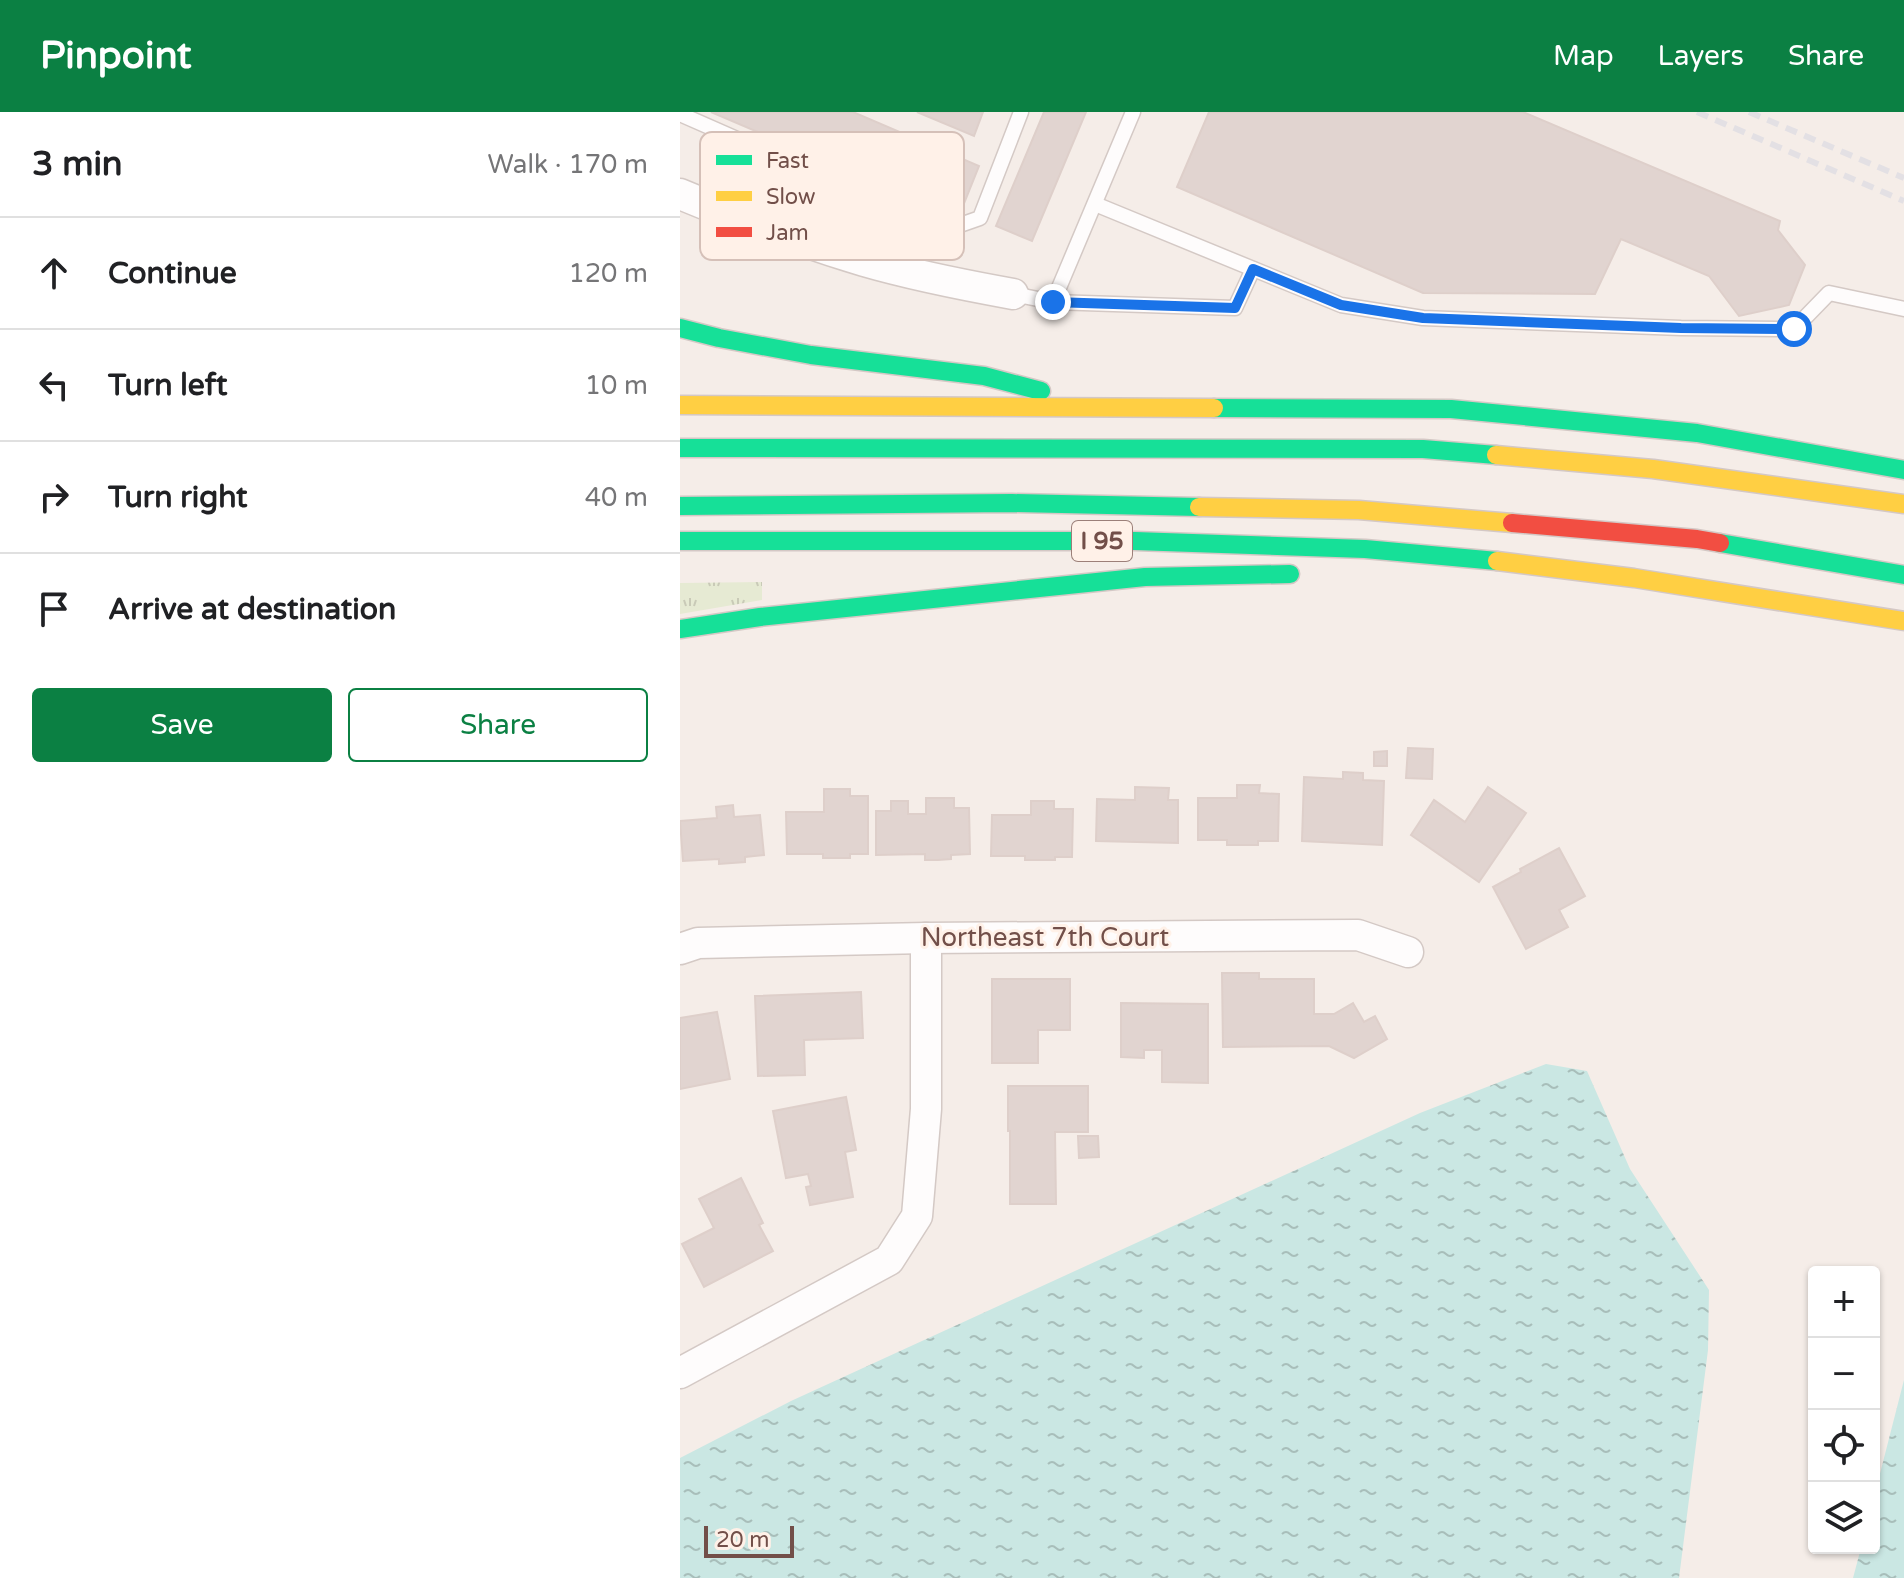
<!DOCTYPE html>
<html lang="en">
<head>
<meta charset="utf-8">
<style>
	body { margin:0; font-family:"Varela Round",sans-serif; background:#f2f2f2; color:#202124 }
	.controls { position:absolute; right:24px; bottom:24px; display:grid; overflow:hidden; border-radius:8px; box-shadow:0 2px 6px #0004 }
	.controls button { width:72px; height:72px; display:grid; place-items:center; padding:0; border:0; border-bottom:2px solid #e0e0e0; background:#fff; color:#202124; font:40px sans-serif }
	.scale { position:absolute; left:24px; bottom:20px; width:90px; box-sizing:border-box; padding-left:8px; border:4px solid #724f49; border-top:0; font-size:22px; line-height:28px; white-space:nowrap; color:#724f49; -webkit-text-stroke:6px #fff1e8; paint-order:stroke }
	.stop { position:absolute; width:24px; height:24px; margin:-18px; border:6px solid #1a73e8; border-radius:50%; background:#fff }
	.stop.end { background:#1a73e8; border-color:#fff; box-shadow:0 2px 8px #0008 }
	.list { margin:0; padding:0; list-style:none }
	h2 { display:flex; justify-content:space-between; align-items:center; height:104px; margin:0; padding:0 32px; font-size:34px }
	h2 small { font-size:26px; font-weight:400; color:#757577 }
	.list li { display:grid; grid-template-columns:52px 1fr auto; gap:24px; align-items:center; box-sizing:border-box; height:112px; padding:0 32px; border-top:2px solid #e0e0e0 }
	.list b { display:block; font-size:30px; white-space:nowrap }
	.list em { font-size:26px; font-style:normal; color:#757577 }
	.actions { display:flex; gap:16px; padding:24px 32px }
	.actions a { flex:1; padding:18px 0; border:2px solid #0b8043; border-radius:8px; text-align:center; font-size:28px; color:#0b8043 }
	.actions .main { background:#0b8043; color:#fff }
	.icon { flex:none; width:44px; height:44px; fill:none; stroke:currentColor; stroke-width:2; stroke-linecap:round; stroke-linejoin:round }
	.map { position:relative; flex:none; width:1224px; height:1466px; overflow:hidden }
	header { display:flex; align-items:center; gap:48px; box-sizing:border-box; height:112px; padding:0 40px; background:#0b8043; color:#fff }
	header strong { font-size:38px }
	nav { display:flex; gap:44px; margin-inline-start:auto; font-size:28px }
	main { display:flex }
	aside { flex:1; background:#fff }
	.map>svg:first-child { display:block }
</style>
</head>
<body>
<header>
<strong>Pinpoint</strong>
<nav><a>Map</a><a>Layers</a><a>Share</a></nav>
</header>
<main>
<aside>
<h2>3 min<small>Walk · 170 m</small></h2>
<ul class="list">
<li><svg class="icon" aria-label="ahead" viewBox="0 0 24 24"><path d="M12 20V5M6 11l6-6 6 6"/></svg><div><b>Continue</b></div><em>120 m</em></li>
<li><svg class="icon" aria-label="left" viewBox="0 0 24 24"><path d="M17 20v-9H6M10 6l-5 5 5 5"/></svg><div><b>Turn left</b></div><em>10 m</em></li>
<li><svg class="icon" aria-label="right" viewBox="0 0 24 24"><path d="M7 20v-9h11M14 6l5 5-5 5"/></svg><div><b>Turn right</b></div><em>40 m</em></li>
<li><svg class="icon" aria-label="arrive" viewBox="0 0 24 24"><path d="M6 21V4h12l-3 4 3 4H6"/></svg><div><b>Arrive at destination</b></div></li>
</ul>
<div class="actions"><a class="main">Save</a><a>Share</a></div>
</aside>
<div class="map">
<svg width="1224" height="1466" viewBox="0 0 1224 1466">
	<defs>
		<pattern id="grass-tufts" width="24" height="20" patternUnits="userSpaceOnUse" patternTransform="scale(2)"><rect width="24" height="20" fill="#e6ead3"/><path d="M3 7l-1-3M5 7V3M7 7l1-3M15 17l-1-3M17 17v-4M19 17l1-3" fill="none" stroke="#c9cab7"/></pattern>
		<pattern id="water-ripples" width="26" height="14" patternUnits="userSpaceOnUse" patternTransform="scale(2)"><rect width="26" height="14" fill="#cae7e3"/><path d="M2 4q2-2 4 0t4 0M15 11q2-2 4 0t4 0" fill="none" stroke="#a8beba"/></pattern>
	</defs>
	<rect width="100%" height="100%" fill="#f5ede8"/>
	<polygon fill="url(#grass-tufts)" points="82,470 82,488 0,502 0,471"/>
	<g fill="url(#water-ripples)">
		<polygon points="866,952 907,959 950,1057 1029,1178 1028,1238 999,1466 0,1466 0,1346 111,1289 740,1001"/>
		<polygon points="1224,1268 1224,1466 1173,1466 1181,1436 1194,1436 1194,1385"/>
	</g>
	<g fill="#e1d4d0" stroke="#decfca" stroke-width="2">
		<polygon points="31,0 173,0 299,54 283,94 221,67 216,79"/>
		<polygon points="237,0 303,0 294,24"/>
		<polygon points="364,0 406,0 352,129 316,114"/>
		<polygon points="529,0 843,0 1100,109 1098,118 1125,153 1109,193 1059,204 1029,164 941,127 915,182 743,181 497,75"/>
		<polygon points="728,636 753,637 752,667 726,666"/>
		<polygon points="707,639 707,654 694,654 694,640"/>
		<polygon points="663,660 683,661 683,668 704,669 702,733 622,729 624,665 663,667"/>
		<polygon points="557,673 580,673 579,681 599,682 598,729 578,729 578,733 547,733 547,728 518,728 518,686 557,686"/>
		<polygon points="455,675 489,676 488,688 498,688 498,731 416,729 417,687 455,688"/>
		<polygon points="808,675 846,701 799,770 731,723 754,688 785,710"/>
		<polygon points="144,677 170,677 170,684 188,684 188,742 170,742 170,746 143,746 143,742 107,742 106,700 144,700"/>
		<polygon points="246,686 274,686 274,696 289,696 290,742 271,743 271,747 258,748 245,748 245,742 196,743 196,699 211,699 211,689 228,689 228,702 246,702"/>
		<polygon points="351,689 374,689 374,697 393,697 392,745 375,745 375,748 345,748 345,744 311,744 312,703 351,703"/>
		<polygon points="53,693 54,705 80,703 84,743 65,745 65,750 39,752 39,747 3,749 0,709 37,706 36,695"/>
		<polygon points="879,736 905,784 879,798 888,815 846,837 813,775 841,760 840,757"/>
		<polygon points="542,861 579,861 579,867 634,867 634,902 654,902 673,891 684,910 695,904 707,927 674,946 649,934 543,935"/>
		<polygon points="312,867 390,867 390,918 358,918 358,951 312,951"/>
		<polygon points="181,880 183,926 124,928 125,963 78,964 75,884"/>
		<polygon points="441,891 528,892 528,971 482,970 482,938 464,938 464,946 441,945"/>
		<polygon points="37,900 50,967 0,977 0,906"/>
		<polygon points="328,974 408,974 408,1020 375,1020 376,1092 330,1092 330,1019 328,1019"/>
		<polygon points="166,985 176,1038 165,1040 173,1085 130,1093 126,1075 131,1074 128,1062 106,1066 93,999"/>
		<polygon points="398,1024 418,1024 419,1045 399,1046"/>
		<polygon points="61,1066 83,1111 79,1113 93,1139 24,1175 2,1132 34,1116 19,1087"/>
	</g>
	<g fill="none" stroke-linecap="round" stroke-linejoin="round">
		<defs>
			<g id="lane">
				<polyline points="0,2 166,75 280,113 300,106 341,0"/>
				<polyline points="415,92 661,193 743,206 1001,216 1114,217 1149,181 1224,197"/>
				<polyline points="333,182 373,190 453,0"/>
				<polyline points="373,190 555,196 573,157"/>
			</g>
			<g id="street">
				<path d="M0 82C60 107 121 130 184 149 232 163 283 173 333 182"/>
				<polyline points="0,837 18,831 246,826 678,823 728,840"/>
				<polyline points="0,1261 209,1148 237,1104 246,997 246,826"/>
			</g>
			<g id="fast">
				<polyline points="0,216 39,226 131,243 304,264 361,279"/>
				<polyline points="534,296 771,297 1017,321 1224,358"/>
				<polyline points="0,336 743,337 816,343"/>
				<polyline points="0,394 332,391 519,395"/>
				<polyline points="0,429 455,429 685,437 817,449"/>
				<polyline points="1040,431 1224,463"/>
				<polyline points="0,517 80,505 465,465 610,462"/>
			</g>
			<g id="slow">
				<polyline points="0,293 534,296"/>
				<polyline points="816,343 973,357 1224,392"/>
				<polyline points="519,395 679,398 832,411"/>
				<polyline points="817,449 954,466 1224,509"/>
			</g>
			<polyline id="jam" points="832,411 1017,427 1040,431"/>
		</defs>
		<use href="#lane" stroke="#d4c9c5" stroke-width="17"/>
		<use href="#street" stroke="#d4c9c5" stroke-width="33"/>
		<use href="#fast" stroke="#d4c8c5" stroke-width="21"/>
		<use href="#slow" stroke="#d4c8c5" stroke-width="21"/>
		<use href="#jam" stroke="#d4c8c5" stroke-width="21"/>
		<use href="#lane" stroke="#fefcfc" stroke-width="14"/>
		<use href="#street" stroke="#fefcfc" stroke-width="30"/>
		<use href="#fast" stroke="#16e098" stroke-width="18"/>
		<use href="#slow" stroke="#ffcf43" stroke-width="18"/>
		<use href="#jam" stroke="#f24e42" stroke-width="18"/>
		<g stroke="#e3e0e4" stroke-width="6" stroke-dasharray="12 8" stroke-linecap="butt">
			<polyline points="1017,0 1224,89"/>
			<polyline points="1069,0 1224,66"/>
		</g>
	</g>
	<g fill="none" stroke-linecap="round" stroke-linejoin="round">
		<polyline stroke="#1a73e8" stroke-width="10" points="373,190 555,196 573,157 661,193 743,206 1001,216 1114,217"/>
	</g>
	<g text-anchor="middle" stroke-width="6" stroke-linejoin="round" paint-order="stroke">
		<rect fill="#fff1e8" stroke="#9c8079" stroke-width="2" x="392" y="409" width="60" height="40" rx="6"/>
		<g font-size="24" font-weight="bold" fill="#724f49">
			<text x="422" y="437">I 95</text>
		</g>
		<g font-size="26" fill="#724f49" stroke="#fff1e8">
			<text x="365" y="834">Northeast 7th Court</text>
		</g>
	</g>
	<rect x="20" y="20" width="264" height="128" rx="12" fill="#fff1e8" stroke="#d5c0b8" stroke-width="2"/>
	<rect x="36" y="43" width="36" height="10" fill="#16e098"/>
	<rect x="36" y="79" width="36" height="10" fill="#ffcf43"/>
	<rect x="36" y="115" width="36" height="10" fill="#f24e42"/>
	<g font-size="22" fill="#724f49">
		<text x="86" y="56">Fast</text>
		<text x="86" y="92">Slow</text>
		<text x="86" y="128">Jam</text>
	</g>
</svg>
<div class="controls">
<button>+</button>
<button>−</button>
<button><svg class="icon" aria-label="locate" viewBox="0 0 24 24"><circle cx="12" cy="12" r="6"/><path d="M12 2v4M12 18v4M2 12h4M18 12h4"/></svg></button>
<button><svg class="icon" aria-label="layers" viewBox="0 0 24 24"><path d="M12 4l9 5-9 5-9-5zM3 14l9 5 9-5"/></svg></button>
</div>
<div class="scale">20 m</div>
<div class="stop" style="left:1114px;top:217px"></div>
<div class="stop end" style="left:373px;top:190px"></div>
</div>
</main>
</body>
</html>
